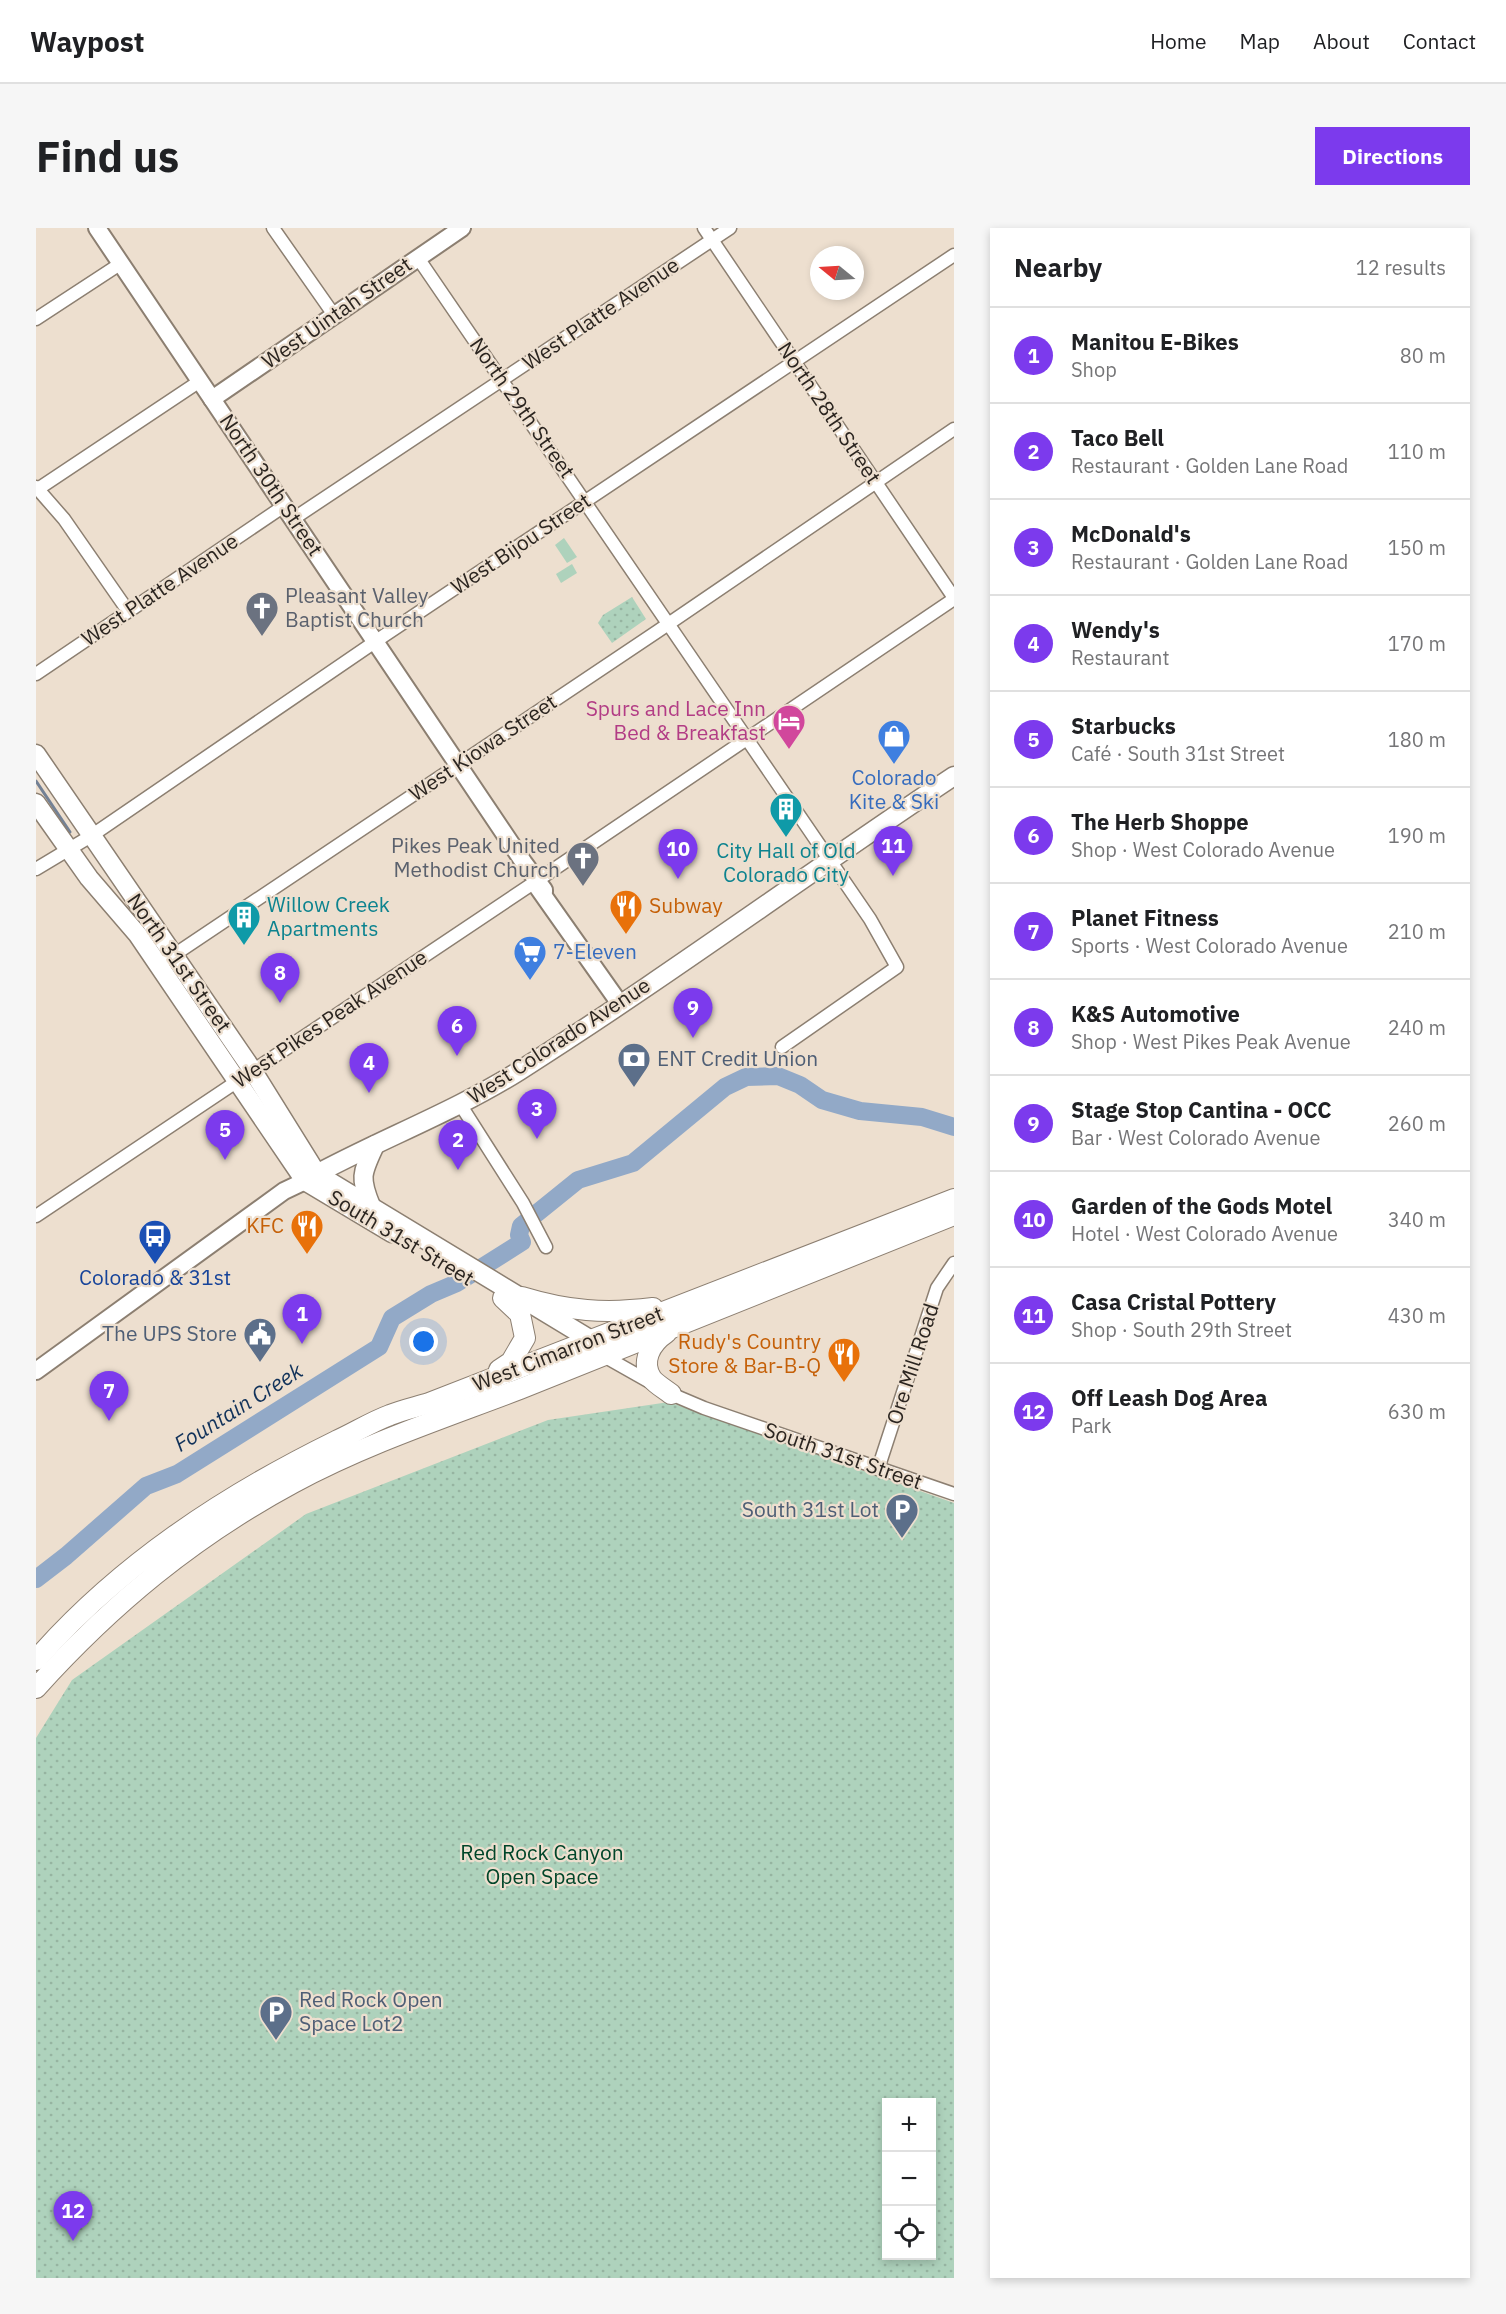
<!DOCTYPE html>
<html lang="en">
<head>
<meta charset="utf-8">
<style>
	body { margin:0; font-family:"IBM Plex Sans",sans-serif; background:#f6f6f6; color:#202124 }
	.controls { position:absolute; right:18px; bottom:18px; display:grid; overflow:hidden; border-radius:0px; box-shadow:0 3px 9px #0003 }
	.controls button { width:54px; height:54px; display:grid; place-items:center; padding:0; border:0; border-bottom:2px solid #e0e0e0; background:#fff; color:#202124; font:30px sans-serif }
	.compass { position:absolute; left:774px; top:18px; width:54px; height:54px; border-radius:50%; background:#fff; box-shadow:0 3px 9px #0003; rotate:288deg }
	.you { position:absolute; left:388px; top:1114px; width:21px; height:21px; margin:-15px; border:4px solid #fff; border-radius:50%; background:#1a73e8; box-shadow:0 0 0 9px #1a73e833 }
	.badge { display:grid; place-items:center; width:39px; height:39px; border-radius:50%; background:#7c3aed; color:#fff; font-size:20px; font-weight:700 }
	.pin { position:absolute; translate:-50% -50px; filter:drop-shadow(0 2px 3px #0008) }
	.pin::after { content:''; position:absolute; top:32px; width:21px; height:18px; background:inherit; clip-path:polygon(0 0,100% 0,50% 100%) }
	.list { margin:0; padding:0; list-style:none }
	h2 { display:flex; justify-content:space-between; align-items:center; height:78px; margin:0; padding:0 24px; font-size:26px }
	h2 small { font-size:20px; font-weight:400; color:#757577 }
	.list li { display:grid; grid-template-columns:39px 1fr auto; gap:18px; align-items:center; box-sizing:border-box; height:96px; padding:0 24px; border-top:2px solid #e0e0e0 }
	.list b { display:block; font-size:22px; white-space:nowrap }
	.list p { margin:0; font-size:20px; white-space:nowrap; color:#757577 }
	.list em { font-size:20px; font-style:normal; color:#757577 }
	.icon { flex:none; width:33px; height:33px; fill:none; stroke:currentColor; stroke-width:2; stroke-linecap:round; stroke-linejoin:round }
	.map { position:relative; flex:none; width:918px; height:2050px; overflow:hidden; border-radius:0px }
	header { display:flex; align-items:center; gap:36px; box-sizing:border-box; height:84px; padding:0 30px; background:#fff; border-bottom:2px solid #e0e0e0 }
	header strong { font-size:28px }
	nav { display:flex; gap:33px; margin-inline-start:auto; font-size:21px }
	.intro { display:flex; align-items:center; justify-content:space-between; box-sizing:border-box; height:144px; padding:0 36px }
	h1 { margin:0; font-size:42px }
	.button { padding:15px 27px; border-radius:0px; background:#7c3aed; color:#fff; font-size:21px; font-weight:700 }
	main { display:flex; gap:36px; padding:0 36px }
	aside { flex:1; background:#fff; border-radius:0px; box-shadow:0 3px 9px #0003 }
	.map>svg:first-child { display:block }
</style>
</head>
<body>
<header>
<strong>Waypost</strong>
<nav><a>Home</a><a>Map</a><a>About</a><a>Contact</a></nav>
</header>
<div class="intro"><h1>Find us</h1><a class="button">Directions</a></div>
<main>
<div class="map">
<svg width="918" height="2050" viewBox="0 0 918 2050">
	<defs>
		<pattern id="park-dots" width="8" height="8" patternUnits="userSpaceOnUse" patternTransform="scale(1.5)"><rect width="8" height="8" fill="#aed2bc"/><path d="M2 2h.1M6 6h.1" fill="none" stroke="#96b4a1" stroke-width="1.8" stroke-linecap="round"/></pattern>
	</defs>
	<rect width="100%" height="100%" fill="#eddfcf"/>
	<g fill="url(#park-dots)" fill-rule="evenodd">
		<polygon points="596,369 610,391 576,415 562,395 567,387"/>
		<path d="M633 1174 918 1275V2050H0V1510L36 1452 270 1286 512 1192ZM850 1874H896V2028H850Z"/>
	</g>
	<g fill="#aed2bc">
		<polygon points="528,310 541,329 531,335 519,317"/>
		<polygon points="536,336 541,345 525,355 520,346"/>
	</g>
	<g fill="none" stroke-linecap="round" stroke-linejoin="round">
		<polyline stroke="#738195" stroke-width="3" points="0,553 34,604"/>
		<polyline stroke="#92a9c7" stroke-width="18" points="0,1351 30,1328 110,1258 141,1246 343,1119 356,1090 395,1066 421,1055 486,1014 483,1007 485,998 542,952 597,935 689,859 710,849 742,848 764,857 786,872 824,883 886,889 918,899"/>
		<defs>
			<g id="minor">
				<polyline points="237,0 298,87"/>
				<polyline points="668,0 918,370"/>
				<polyline points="382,30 834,691 861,739 746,819"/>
				<polyline points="0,91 84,36"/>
				<polyline points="0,259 28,291 92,383"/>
				<polyline points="2,261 164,153"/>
				<polyline points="257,291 694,0"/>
				<polyline points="0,446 248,278"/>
				<polyline points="0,641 55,608 349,407 918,27"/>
				<polyline points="502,652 918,371"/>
				<polyline points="132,731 622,403 918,201"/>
				<polyline points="424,876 487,975 510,1019"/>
				<polyline points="0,988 499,654"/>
				<polyline points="566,1127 635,1166 668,1180 918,1266"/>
				<polyline points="842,1241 901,1060 918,1035"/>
			</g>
			<g id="secondary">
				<polyline points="61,0 488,635 508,662 508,664"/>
				<polyline points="176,171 426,0"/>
				<polyline points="500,657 584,776"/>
				<polyline points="0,1143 248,963 269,953"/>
			</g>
			<g id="primary">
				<polyline points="0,526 215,840 281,946 555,1112 562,1122"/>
				<polyline points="0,575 53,650 102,707 269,953 356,1005"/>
				<path d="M273 950C342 912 416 885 483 843 631 749 772 645 918 548"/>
				<path d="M335 978C323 949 326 945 339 917"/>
			</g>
			<g id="trunk">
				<path d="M486 1069C532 1083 569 1086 617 1080"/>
				<path d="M630 1105C615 1115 604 1134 616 1151 621 1157 629 1161 635 1166"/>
				<polyline points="463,1142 475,1134 489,1110 484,1086 467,1070"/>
				<path d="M0 1432C83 1337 188 1268 300 1213 318 1205 335 1194 354 1187 366 1182 380 1179 393 1175L918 971"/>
				<path d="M0 1460C76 1376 157 1309 257 1255 329 1216 408 1190 484 1161L918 987"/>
			</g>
		</defs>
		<use href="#minor" stroke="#8c7f71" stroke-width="15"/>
		<use href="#secondary" stroke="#8c7f71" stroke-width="20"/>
		<use href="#primary" stroke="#8c7f71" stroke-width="21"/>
		<use href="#trunk" stroke="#8c7f71" stroke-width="22"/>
		<use href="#minor" stroke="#fff" stroke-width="12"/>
		<use href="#secondary" stroke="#fff" stroke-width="16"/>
		<use href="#primary" stroke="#fff" stroke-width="18"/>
		<use href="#trunk" stroke="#fff" stroke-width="20"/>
	</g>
	<defs>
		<symbol id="church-pin" viewBox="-11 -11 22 30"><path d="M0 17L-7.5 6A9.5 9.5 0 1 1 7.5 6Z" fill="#6b7280" stroke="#eddfcf"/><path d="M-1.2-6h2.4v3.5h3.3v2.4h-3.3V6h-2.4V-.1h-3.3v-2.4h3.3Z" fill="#fff"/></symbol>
		<symbol id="hotel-pin" viewBox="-11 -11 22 30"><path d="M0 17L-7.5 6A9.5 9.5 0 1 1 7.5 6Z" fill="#d1479c" stroke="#eddfcf"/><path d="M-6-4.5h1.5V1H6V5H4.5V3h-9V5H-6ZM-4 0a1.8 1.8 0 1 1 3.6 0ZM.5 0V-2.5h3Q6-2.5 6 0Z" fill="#fff"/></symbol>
		<symbol id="shop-pin" viewBox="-11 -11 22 30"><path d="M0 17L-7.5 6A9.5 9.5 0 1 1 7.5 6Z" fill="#3f7fe0" stroke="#eddfcf"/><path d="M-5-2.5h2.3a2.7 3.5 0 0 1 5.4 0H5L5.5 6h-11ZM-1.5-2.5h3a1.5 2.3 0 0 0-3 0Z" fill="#fff"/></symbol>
		<symbol id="building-pin" viewBox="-11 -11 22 30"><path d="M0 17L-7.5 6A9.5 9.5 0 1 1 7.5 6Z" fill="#0f9aa8" stroke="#eddfcf"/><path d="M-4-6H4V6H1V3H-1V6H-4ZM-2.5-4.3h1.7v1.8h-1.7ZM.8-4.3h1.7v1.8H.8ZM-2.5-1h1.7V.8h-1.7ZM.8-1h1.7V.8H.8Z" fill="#fff"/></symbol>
		<symbol id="restaurant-pin" viewBox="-11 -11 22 30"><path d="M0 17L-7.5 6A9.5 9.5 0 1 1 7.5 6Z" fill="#e8710a" stroke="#eddfcf"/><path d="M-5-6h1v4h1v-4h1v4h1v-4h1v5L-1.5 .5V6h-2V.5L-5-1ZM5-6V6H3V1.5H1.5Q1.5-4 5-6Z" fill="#fff"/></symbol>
		<symbol id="supermarket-pin" viewBox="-11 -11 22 30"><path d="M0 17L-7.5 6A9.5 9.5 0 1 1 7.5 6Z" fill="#3f7fe0" stroke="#eddfcf"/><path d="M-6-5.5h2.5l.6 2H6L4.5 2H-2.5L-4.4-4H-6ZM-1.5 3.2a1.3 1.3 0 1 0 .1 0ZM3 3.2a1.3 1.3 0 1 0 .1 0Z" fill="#fff"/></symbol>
		<symbol id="bank-pin" viewBox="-11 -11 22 30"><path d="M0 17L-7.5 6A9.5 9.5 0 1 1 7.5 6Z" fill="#5c6f8a" stroke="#eddfcf"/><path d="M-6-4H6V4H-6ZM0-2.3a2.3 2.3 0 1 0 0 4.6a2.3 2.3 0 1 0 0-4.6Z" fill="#fff"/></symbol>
		<symbol id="bus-pin" viewBox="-11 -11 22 30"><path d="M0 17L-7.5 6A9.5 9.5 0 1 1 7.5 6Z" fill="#1a4fb4" stroke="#eddfcf"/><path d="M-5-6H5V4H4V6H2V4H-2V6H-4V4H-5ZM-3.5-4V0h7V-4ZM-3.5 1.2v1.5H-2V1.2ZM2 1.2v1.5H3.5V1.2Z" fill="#fff"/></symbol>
		<symbol id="civic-pin" viewBox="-11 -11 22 30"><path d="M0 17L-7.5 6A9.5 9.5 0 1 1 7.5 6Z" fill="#5c6f8a" stroke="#eddfcf"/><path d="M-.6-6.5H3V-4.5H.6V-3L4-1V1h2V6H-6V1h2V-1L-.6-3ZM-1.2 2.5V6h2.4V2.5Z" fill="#fff"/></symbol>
		<symbol id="parking-pin" viewBox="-11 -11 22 30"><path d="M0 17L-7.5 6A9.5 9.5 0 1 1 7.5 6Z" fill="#5c6f8a" stroke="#eddfcf"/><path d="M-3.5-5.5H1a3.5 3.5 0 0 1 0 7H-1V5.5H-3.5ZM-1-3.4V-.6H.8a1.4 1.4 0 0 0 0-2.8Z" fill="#fff"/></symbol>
	</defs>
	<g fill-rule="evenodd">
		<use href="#church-pin" x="207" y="361" width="38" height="52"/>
		<use href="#hotel-pin" x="734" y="474" width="38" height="52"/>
		<use href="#shop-pin" x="839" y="489" width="38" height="52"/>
		<use href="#building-pin" x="731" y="562" width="38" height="52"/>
		<use href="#church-pin" x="528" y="611" width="38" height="52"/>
		<use href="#restaurant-pin" x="571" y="659" width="38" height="52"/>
		<use href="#building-pin" x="189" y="670" width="38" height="52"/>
		<use href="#supermarket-pin" x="475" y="705" width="38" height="52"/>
		<use href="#bank-pin" x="579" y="812" width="38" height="52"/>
		<use href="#restaurant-pin" x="252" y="979" width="38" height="52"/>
		<use href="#bus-pin" x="100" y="989" width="38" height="52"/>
		<use href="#civic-pin" x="205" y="1087" width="38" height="52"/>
		<use href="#restaurant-pin" x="789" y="1107" width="38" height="52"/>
		<use href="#parking-pin" x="847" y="1263" width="38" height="52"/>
		<use href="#parking-pin" x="221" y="1765" width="38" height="52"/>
	</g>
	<g text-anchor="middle" stroke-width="4.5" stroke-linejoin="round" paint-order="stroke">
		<g font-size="21" fill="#2b2520" stroke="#eddfcf">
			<text transform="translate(301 85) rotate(-35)" y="7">West Uintah Street</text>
			<text transform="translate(565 86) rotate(-34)" y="7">West Platte Avenue</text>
			<text transform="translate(486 180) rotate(55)" y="7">North 29th Street</text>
			<text transform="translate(793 185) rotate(56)" y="7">North 28th Street</text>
			<text transform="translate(235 257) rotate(56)" y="7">North 30th Street</text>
			<text transform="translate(485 316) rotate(-34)" y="7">West Bijou Street</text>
			<text transform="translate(124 362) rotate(-34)" y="7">West Platte Avenue</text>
			<text transform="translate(447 520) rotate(-34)" y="7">West Kiowa Street</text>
			<text transform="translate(143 735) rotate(55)" y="7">North 31st Street</text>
			<text transform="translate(294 791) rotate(-34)" y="7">West Pikes Peak Avenue</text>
			<text transform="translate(523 813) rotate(-33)" y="7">West Colorado Avenue</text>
			<text transform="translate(365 1010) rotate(31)" y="7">South 31st Street</text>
			<text transform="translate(532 1121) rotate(-21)" y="7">West Cimarron Street</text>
			<text transform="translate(877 1136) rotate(-72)" y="7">Ore Mill Road</text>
			<text transform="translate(807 1228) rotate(19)" y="7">South 31st Street</text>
		</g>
		<g font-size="21" fill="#5b616d" stroke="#eddfcf" text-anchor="start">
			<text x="249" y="375">Pleasant Valley<tspan x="249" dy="24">Baptist Church</tspan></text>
			<text x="524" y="625" text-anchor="end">Pikes Peak United<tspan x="524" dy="24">Methodist Church</tspan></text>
		</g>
		<g font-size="21" fill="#b23c85" stroke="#eddfcf" text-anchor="end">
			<text x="730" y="488">Spurs and Lace Inn<tspan x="730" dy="24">Bed &amp; Breakfast</tspan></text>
		</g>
		<g font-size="21" fill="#366cbe" stroke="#eddfcf">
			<text x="858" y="557">Colorado<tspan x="858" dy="24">Kite &amp; Ski</tspan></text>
			<text x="517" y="731" text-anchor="start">7-Eleven</text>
		</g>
		<g font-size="21" fill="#0d838f" stroke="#eddfcf">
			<text x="750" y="630">City Hall of Old<tspan x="750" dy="24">Colorado City</tspan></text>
			<text x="231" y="684" text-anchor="start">Willow Creek<tspan x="231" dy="24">Apartments</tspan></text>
		</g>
		<g font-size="21" fill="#c56008" stroke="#eddfcf" text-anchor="end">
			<text x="613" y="685" text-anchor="start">Subway</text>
			<text x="248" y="1005">KFC</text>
			<text x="785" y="1121">Rudy's Country<tspan x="785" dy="24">Store &amp; Bar-B-Q</tspan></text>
		</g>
		<g font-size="21" fill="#4e5e75" stroke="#eddfcf" text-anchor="start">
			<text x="621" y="838">ENT Credit Union</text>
			<text x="201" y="1113" text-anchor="end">The UPS Store</text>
			<text x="843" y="1289" text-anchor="end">South 31st Lot</text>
			<text x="263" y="1779">Red Rock Open<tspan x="263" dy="24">Space Lot2</tspan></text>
		</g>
		<g font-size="21" fill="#164399" stroke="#eddfcf">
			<text x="119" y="1057">Colorado &amp; 31st</text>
		</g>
		<g font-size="21" fill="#004529" stroke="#eddfcf">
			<text x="506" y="1632">Red Rock Canyon<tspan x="506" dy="24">Open Space</tspan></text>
		</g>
		<g font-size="22" font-style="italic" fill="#11325a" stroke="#eddfcf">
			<text transform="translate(202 1179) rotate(-32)" y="8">Fountain Creek</text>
		</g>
	</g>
</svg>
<div class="controls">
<button>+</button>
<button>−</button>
<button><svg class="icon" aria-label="locate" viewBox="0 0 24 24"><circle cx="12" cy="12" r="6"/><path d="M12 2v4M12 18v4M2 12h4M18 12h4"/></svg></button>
</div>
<svg class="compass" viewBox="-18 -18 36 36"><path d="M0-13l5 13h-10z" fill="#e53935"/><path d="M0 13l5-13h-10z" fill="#757577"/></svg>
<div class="you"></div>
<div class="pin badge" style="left:266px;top:1116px">1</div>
<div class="pin badge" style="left:422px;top:942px">2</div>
<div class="pin badge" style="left:501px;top:911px">3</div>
<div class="pin badge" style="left:333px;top:865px">4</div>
<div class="pin badge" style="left:189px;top:932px">5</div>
<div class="pin badge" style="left:421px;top:828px">6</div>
<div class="pin badge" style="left:73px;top:1193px">7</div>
<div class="pin badge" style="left:244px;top:775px">8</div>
<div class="pin badge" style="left:657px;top:810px">9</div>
<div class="pin badge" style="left:642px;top:651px">10</div>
<div class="pin badge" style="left:857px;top:648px">11</div>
<div class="pin badge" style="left:37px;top:2013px">12</div>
</div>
<aside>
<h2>Nearby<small>12 results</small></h2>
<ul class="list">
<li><span class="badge">1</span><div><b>Manitou E-Bikes</b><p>Shop</p></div><em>80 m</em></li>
<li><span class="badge">2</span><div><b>Taco Bell</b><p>Restaurant · Golden Lane Road</p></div><em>110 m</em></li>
<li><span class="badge">3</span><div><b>McDonald's</b><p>Restaurant · Golden Lane Road</p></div><em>150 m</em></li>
<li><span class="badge">4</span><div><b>Wendy's</b><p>Restaurant</p></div><em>170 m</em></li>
<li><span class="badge">5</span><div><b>Starbucks</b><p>Café · South 31st Street</p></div><em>180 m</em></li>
<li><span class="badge">6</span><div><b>The Herb Shoppe</b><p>Shop · West Colorado Avenue</p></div><em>190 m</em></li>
<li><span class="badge">7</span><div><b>Planet Fitness</b><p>Sports · West Colorado Avenue</p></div><em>210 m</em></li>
<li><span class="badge">8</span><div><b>K&amp;S Automotive</b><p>Shop · West Pikes Peak Avenue</p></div><em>240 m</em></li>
<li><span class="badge">9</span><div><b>Stage Stop Cantina - OCC</b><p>Bar · West Colorado Avenue</p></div><em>260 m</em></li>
<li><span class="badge">10</span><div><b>Garden of the Gods Motel</b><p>Hotel · West Colorado Avenue</p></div><em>340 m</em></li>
<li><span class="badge">11</span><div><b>Casa Cristal Pottery</b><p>Shop · South 29th Street</p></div><em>430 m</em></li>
<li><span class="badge">12</span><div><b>Off Leash Dog Area</b><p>Park</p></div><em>630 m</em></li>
</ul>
</aside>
</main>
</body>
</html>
